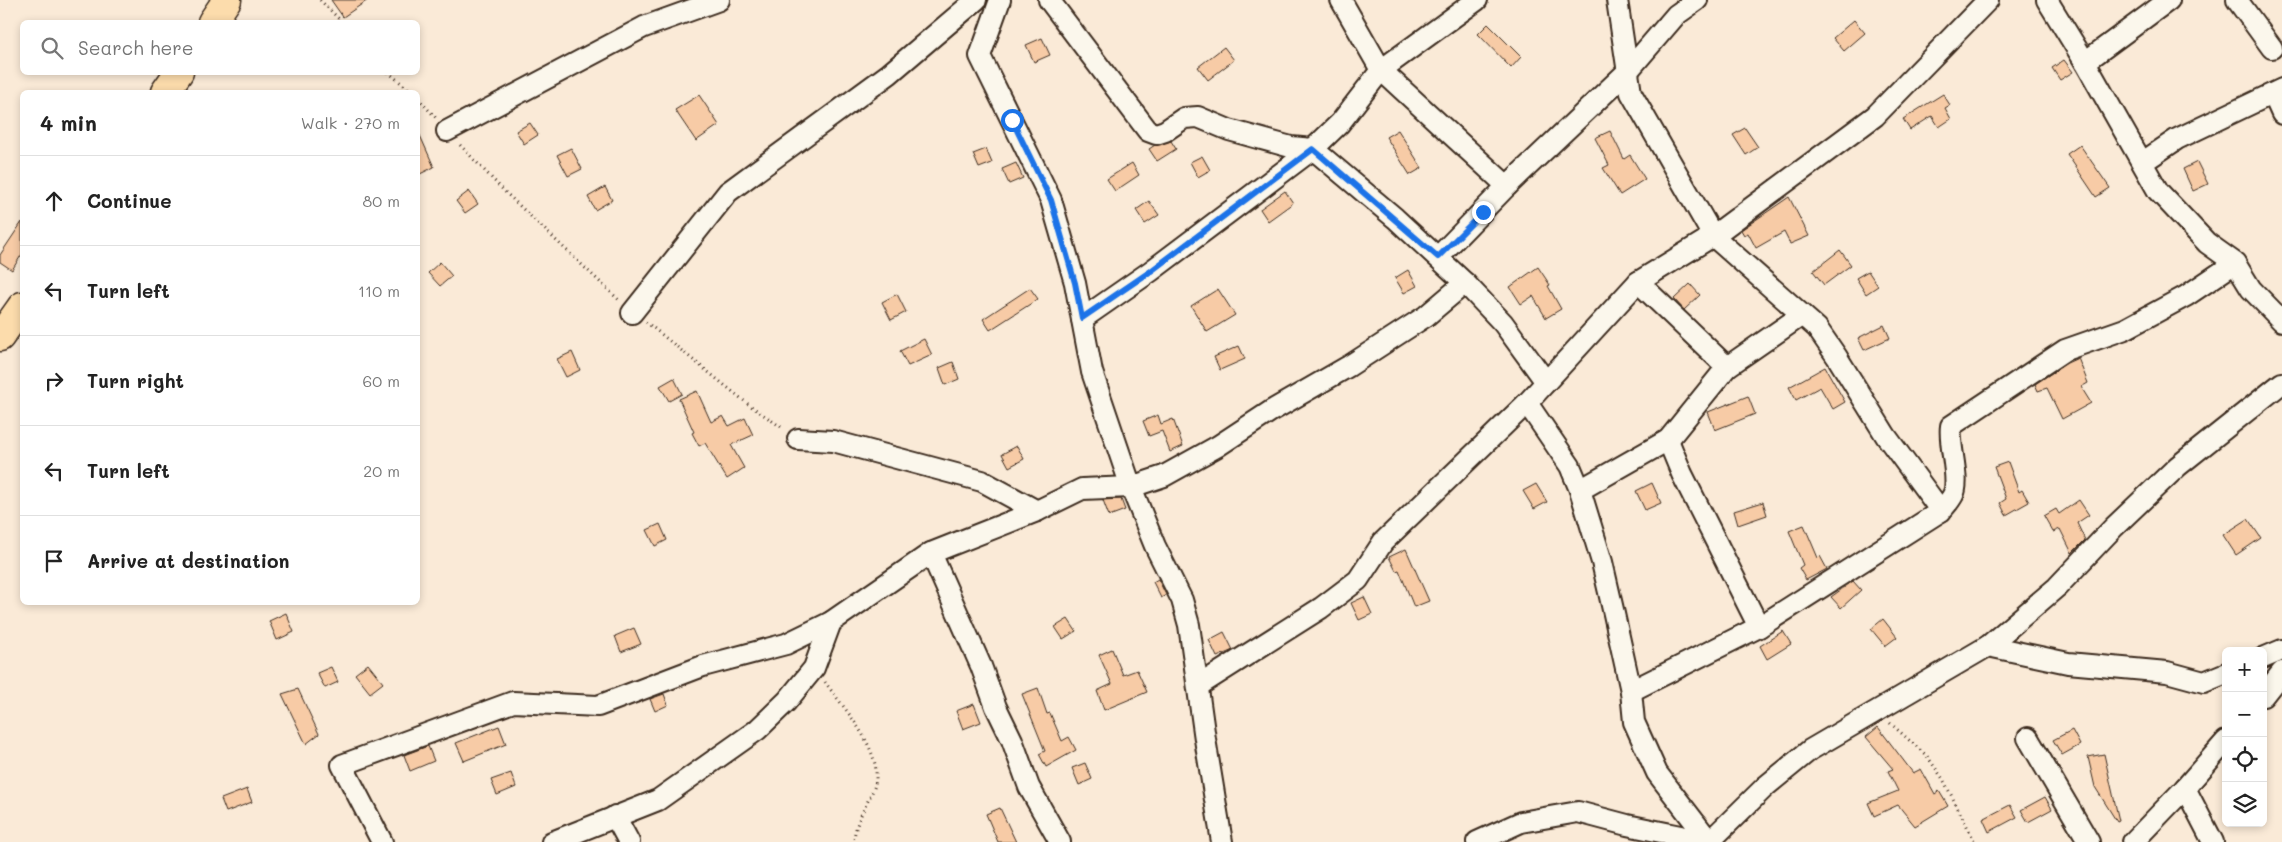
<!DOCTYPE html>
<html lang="en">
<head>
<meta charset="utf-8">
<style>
	body { margin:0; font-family:Mali,sans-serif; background:#f2f2f2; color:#222 }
	.controls { position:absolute; right:15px; bottom:15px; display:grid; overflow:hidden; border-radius:8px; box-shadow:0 2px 8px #0003 }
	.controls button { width:45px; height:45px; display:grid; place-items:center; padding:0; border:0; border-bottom:1px solid #e0e0e0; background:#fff; color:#222; font:25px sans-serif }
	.stop { position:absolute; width:15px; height:15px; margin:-11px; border:4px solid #1a73e8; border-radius:50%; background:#fff }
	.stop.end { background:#1a73e8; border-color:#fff; box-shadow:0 1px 5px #0008 }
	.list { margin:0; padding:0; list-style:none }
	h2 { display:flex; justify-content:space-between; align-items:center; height:65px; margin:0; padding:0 20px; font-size:21px }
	h2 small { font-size:16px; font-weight:400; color:#767676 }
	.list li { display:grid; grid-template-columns:32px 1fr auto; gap:15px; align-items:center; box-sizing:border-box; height:90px; padding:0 20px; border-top:1px solid #e0e0e0 }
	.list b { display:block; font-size:19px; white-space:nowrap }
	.list em { font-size:16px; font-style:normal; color:#767676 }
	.icon { flex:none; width:28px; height:28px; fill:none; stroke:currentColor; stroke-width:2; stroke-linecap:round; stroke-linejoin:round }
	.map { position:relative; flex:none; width:2282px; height:842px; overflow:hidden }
	.search { position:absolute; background:#fff; box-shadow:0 2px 8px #0003; left:20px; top:20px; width:400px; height:55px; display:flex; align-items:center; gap:12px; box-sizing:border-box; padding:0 18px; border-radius:8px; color:#767676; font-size:19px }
	.panel { position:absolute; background:#fff; box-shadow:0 2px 8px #0003; left:20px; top:90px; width:400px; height:515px; border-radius:8px }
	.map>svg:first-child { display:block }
</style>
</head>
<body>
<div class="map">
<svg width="2282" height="842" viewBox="0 0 2282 842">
	<rect width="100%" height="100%" fill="#faead7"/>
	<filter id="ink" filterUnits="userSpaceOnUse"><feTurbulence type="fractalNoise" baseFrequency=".02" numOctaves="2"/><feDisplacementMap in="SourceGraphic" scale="10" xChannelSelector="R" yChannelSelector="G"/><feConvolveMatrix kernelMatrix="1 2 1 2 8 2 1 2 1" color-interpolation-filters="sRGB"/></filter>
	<g filter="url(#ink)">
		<g fill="#f7cba6" stroke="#3b2a1e">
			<polygon points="331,0 368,0 343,17"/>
			<polygon points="1854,20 1865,33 1844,51 1833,38"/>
			<polygon points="1488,24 1521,57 1511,68 1478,34"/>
			<polygon points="1042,38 1050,55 1034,62 1026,45"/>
			<polygon points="1224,47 1234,60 1208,80 1198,67"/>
			<polygon points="2064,60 2073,72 2060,80 2052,68"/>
			<polygon points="1943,94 1950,105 1945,108 1951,119 1939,127 1932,116 1910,130 1903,119"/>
			<polygon points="699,95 719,125 696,141 675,110"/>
			<polygon points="530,123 538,135 524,144 516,131"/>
			<polygon points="1745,128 1758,147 1746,155 1733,135"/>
			<polygon points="1398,130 1422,168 1410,175 1386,137"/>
			<polygon points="418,131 434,167 418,175"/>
			<polygon points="1610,131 1624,159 1630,155 1645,179 1620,195 1603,168 1609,165 1595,138"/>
			<polygon points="1171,141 1176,149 1157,161 1149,149 1155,145"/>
			<polygon points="2080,145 2110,188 2096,197 2067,154"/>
			<polygon points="571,148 582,169 568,176 557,155"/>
			<polygon points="986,149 992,163 979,168 973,154"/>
			<polygon points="1202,156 1210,170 1198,177 1190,162"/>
			<polygon points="2197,162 2208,184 2193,191 2183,169"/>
			<polygon points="1016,163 1023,178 1009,184 1002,169"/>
			<polygon points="1132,163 1139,175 1115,191 1107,179"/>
			<polygon points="605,187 612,200 595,210 588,197"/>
			<polygon points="469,191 478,204 465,213 456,201"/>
			<polygon points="1285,191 1293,203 1268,221 1260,209"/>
			<polygon points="1789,197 1809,236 1790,244 1784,232 1756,248 1748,233 1744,235 1741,230"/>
			<polygon points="1149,201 1159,215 1145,224 1136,210"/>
			<polygon points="22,222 22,254 12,270 0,262 0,255"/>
			<polygon points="1840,250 1851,265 1824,285 1813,271"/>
			<polygon points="440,262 452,276 440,286 428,273"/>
			<polygon points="1538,267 1550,285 1548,286 1561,309 1546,318 1533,296 1521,304 1510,287"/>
			<polygon points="1408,270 1417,286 1404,293 1395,278"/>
			<polygon points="1868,271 1878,286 1866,294 1856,278"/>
			<polygon points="1690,284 1700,295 1684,310 1674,299"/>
			<polygon points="1030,288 1038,299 990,330 983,319"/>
			<polygon points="1218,289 1235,315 1207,332 1191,306"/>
			<polygon points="897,294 906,312 891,320 882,302"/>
			<polygon points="1884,325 1890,338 1864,350 1858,338"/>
			<polygon points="924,339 932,355 908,366 900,351"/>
			<polygon points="1239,346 1245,359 1220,370 1214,357"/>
			<polygon points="572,352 580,370 566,377 557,359"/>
			<polygon points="2078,358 2088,383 2081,387 2091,403 2062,419 2047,388 2038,391 2035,384 2067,363"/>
			<polygon points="953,362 959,379 945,385 939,368"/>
			<polygon points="1825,367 1845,402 1833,409 1820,387 1796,400 1789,387"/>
			<polygon points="674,378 682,394 669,401 660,386"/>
			<polygon points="697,391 711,422 723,416 729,426 745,418 753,435 731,445 744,468 727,479 705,443 699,446 692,433 694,432 679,399"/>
			<polygon points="1748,396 1755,414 1715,430 1708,412"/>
			<polygon points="1158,415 1161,424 1173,419 1183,446 1170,452 1162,431 1149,436 1143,421"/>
			<polygon points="1017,446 1024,459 1009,467 1002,454"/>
			<polygon points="2008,462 2019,492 2022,490 2029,502 2006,515 2000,503 2006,499 1994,467"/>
			<polygon points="1652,483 1661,503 1645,510 1636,491"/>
			<polygon points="1536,484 1547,502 1534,509 1523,491"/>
			<polygon points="1121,499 1125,510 1109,516 1103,500"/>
			<polygon points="2079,500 2089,515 2077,523 2085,540 2072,553 2060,529 2053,532 2044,516 2056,509 2059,514"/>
			<polygon points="1763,502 1767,515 1738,525 1734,511"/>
			<polygon points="2248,519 2261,538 2236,555 2223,535"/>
			<polygon points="660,524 667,540 655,546 647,530"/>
			<polygon points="1804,525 1818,558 1820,556 1827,569 1806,580 1799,568 1803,565 1789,531"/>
			<polygon points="1406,549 1429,601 1414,607 1399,570 1396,571 1389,557"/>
			<polygon points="1158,579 1166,595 1161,598 1153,582"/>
			<polygon points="1853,581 1861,590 1841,608 1831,597"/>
			<polygon points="1364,597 1372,614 1359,620 1351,603"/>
			<polygon points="286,613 294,632 277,640 269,621"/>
			<polygon points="1068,619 1076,631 1063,639 1055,627"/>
			<polygon points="1883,619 1897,637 1885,646 1871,629"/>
			<polygon points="634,628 641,644 621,652 615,636"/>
			<polygon points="1783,631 1791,644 1767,659 1760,646"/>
			<polygon points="1224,632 1233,650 1217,657 1209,640"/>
			<polygon points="1112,649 1123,675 1137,670 1147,692 1104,710 1097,691 1112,684 1099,655"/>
			<polygon points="368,664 383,683 370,693 355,674"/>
			<polygon points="331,667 338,682 325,688 317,673"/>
			<polygon points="1038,688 1047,714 1050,713 1062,741 1069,737 1076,750 1046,767 1039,754 1045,751 1022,694"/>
			<polygon points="298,689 319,734 306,744 282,694"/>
			<polygon points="664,694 668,705 655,711 650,699"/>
			<polygon points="974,704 981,722 963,729 956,711"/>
			<polygon points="499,726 506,744 464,761 456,743"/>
			<polygon points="1878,727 1913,773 1921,769 1935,794 1939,791 1948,806 1915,826 1898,805 1874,816 1868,803 1898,791 1888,771 1893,769 1866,737"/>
			<polygon points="2072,730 2080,745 2062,755 2053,740"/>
			<polygon points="428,746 434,761 410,771 404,755"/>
			<polygon points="2104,754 2119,821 2117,822 2095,787 2088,757"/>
			<polygon points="1085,763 1092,779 1079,785 1072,768"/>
			<polygon points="511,773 516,787 497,795 491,780"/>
			<polygon points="247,789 252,802 226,812 221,799"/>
			<polygon points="2045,797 2052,809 2028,822 2021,810"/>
			<polygon points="2010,805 2017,817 1989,832 1983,819"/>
			<polygon points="1000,808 1016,842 998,842 986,814"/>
		</g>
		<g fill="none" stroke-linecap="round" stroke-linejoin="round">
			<defs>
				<g id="minor">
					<polyline points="1000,0 980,56 1051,200 1075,283 1092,372 1131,487 1155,546 1182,600 1189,625 1205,739 1222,842"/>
					<polyline points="1049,0 1148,131 1156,134 1165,131 1184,118 1198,117 1229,130 1291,147 1313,149 1395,218 1465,283 1503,323 1546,382"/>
					<polyline points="1341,0 1381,70 1507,186"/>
					<polyline points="1617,0 1631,93 1713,236 1817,328 1837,357 1886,436 1941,511"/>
					<polyline points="2047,0 2085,62 2158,191 2207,243 2235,263 2251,289 2282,321"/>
					<polyline points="2237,0 2272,48"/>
					<polyline points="2085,62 2169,0"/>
					<polyline points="2273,94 2282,114"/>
					<polyline points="447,131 644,27 719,0"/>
					<polyline points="2143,162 2177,139 2282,89"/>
					<polyline points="1438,257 1507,186 1628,71 1676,15 1697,0"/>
					<polyline points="1638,282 1727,367"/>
					<polyline points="632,313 728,192 889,74 976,0"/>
					<polyline points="1082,319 1151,271 1313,149 1340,123 1381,70 1477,0"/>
					<polyline points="1527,403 1570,466 1580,490 1602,562 1614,614 1631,691 1634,722 1657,773 1710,842"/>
					<polyline points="798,439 833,441 982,481 1037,511"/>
					<polyline points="1668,440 1682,474 1759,627"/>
					<polyline points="1580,490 1668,440 1727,367 1802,315"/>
					<polyline points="931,553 981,666 996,707 1012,740 1029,787 1060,842"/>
					<polyline points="1988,646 2068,663 2167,672 2204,682 2226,673"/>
					<polyline points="2263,658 2282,650"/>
					<polyline points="1198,686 1321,608 1358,580 1383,542 1527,403 1638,282 1713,236 1875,116 1988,0"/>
					<path d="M1631 691 1759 627 1941 511C1945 506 1950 501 1953 495 1961 480 1948 445 1951 426L2065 350 2125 329 2186 296 2235 263"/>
					<polyline points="2263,696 2282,672"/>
					<polyline points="2028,738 2089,842"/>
					<polyline points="2185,788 2213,842"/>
					<polyline points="615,816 629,842"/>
					<polyline points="382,842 342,765 513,702 598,706 703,666 786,644 831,622 931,553 1037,511 1082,489 1131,487 1164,476 1218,446 1271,411 1349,366 1426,316 1465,283"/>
					<polyline points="552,842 658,800 757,730 787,701 814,668 831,622"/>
					<polyline points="1477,842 1521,822 1578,812 1627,825 1710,842"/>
					<polyline points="1709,842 1766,786 1810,750 1988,646 2057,587 2114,527 2178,466 2282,383"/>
					<polyline points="2133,842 2185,788 2226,741"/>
				</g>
				<g id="trunk">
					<polyline points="212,22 227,0"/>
					<polyline points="165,92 179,72"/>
					<polyline points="0,337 22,306"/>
				</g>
			</defs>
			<use href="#minor" stroke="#3b2a1e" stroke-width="24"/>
			<use href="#trunk" stroke="#3b2a1e" stroke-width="31"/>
			<g stroke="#3b2a1e" stroke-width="3" stroke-dasharray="1 4" stroke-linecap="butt">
				<polyline points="320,0 342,22"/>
				<polyline points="388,72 412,92"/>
				<polyline points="418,98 436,118"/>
				<polyline points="460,145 505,192 620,301"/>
				<polyline points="646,322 748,404 784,429"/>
				<path d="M825 682C844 709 886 753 874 788 867 805 854 823 854 842"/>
				<polyline points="1890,723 1927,756 1943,779 1974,840"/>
			</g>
			<use href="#minor" stroke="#fbf7ec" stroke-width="20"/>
			<use href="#trunk" stroke="#fcdcac" stroke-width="28"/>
		</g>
	</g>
	<g fill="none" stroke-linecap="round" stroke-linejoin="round" filter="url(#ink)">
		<polyline stroke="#1a73e8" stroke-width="6" points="1012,120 1051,200 1075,283 1082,318 1151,271 1313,149 1438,257 1483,212"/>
	</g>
</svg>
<div class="controls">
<button>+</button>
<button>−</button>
<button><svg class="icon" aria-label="locate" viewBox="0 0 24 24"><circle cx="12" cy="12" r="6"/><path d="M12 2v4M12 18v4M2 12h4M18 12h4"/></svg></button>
<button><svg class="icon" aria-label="layers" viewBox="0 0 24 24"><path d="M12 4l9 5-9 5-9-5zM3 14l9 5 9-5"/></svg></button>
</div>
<div class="stop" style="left:1012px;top:120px"></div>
<div class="stop end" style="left:1483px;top:212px"></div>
<div class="search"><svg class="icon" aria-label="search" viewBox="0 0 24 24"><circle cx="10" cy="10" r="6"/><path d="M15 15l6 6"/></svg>Search here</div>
<section class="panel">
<h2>4 min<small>Walk · 270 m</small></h2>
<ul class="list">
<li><svg class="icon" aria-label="ahead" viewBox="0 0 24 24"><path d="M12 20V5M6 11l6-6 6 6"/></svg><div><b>Continue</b></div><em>80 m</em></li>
<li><svg class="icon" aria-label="left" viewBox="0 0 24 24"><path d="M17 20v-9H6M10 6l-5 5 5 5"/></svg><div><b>Turn left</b></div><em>110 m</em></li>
<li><svg class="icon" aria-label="right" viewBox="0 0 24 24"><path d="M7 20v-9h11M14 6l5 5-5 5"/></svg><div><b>Turn right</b></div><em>60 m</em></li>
<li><svg class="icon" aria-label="left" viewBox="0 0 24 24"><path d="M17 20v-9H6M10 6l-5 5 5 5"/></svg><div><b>Turn left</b></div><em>20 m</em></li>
<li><svg class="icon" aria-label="arrive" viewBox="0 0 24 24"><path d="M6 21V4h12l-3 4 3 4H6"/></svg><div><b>Arrive at destination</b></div></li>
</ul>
</section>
</div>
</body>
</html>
